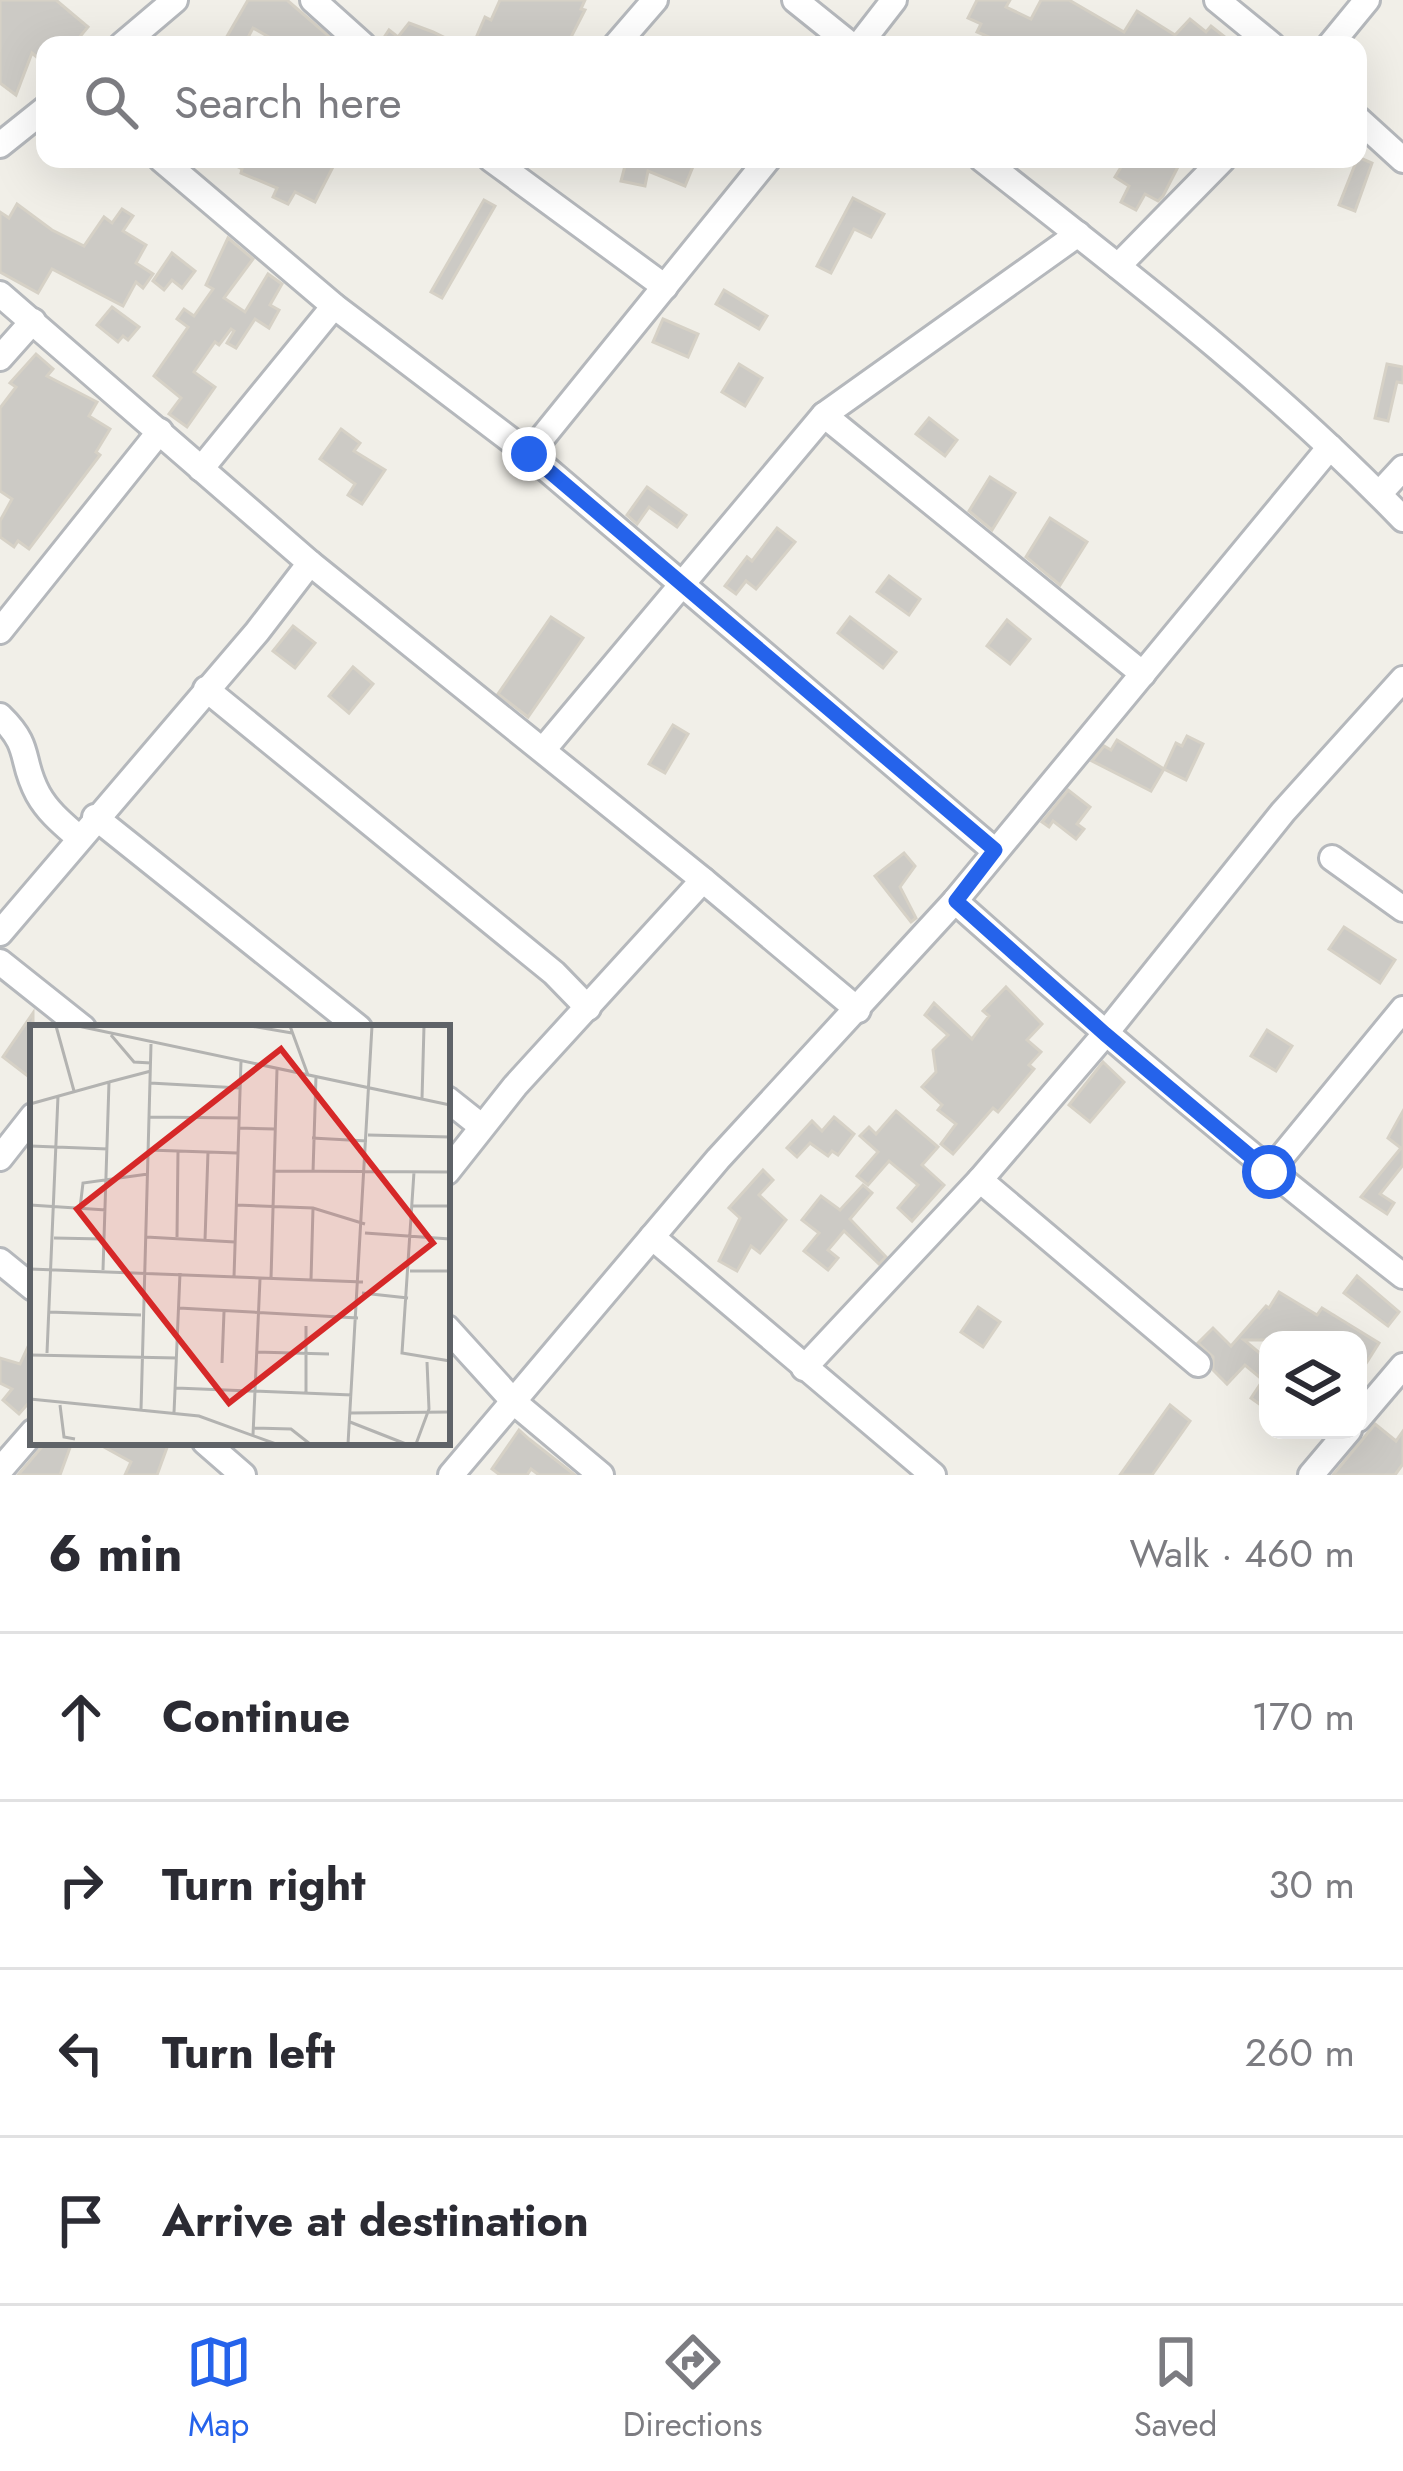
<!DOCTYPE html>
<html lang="en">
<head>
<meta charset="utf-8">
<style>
	body { margin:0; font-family:Jost,sans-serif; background:#f2f2f3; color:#2b2b33 }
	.controls { position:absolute; right:36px; bottom:36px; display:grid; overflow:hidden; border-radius:24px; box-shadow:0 12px 48px #0002 }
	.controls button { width:108px; height:108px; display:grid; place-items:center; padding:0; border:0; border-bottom:3px solid #e1e1e2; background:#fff; color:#2b2b33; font:60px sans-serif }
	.stop { position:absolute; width:36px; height:36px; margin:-27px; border:9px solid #2563eb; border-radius:50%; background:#fff }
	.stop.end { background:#2563eb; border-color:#fff; box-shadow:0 3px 12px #0008 }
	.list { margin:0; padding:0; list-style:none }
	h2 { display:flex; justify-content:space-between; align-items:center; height:156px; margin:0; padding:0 48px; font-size:51px }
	h2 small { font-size:39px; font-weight:400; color:#7c7c81 }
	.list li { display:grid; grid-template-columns:78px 1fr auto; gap:36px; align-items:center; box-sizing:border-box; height:168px; padding:0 48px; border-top:3px solid #e1e1e2 }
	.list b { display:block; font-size:45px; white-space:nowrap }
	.list em { font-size:39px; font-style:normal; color:#7c7c81 }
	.icon { flex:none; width:66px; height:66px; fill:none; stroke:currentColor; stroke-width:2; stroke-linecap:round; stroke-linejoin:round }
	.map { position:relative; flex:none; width:1403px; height:1475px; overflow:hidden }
	.search { position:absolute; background:#fff; box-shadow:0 12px 48px #0002; left:36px; right:36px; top:36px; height:132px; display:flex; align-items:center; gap:30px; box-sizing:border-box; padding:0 42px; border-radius:24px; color:#7c7c81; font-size:45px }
	.sheet { height:828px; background:#fff }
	nav { display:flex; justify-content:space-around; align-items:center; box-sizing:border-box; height:168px; border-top:3px solid #e1e1e2; background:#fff; font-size:33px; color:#7c7c81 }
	nav a { display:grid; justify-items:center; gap:6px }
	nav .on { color:#2563eb }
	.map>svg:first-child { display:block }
</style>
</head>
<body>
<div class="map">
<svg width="1403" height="1475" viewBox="0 0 1403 1475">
	<rect width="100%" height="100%" fill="#f1efe8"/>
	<g fill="#cccac5" stroke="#d6d1c6" stroke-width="3">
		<polygon points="0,0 56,0 88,27 73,45 45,45 39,59 32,53 16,95 0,83"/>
		<polygon points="248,0 287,0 331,38 326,45 309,38 307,45 283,45 253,28 244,45 222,45"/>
		<polygon points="500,0 585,0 581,9 585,10 567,45 473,45 485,17 491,20"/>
		<polygon points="977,0 1010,0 1006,7 1031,19 1041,0 1069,0 1124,32 1137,11 1175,35 1190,19 1206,32 1211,26 1235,45 985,45 989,37 977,32 981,24 968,18"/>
		<polygon points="409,23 433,32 460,45 379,45 389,30 398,37"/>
		<polygon points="1358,157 1372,163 1355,211 1339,205"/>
		<polygon points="223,159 337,159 315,202 295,192 288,204 273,197 277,188 241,173 242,169"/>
		<polygon points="620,159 682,159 694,164 685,186 648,171 645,186 621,181 626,162"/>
		<polygon points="1126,159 1182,159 1163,196 1158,201 1145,194 1136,210 1121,202 1129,186 1115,177"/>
		<polygon points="853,198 884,214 871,237 854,229 831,273 817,266"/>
		<polygon points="484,200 495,206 442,298 431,292"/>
		<polygon points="17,204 52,230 84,246 104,217 112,223 122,209 133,216 123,231 146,245 136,263 153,274 143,288 136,282 123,306 52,269 38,293 0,272 0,212 9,218"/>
		<polygon points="228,238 253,259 224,298 245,312 268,274 282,284 270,305 279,310 269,328 255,319 236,348 227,343 234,331 231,329 219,345 215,342 194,372 215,387 187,427 169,414 181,398 154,376 188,327 177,319 184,309 194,316 213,289 206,285"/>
		<polygon points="172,253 195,271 182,288 172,280 164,290 153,281"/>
		<polygon points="724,290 767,316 759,329 716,304"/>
		<polygon points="112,307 139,327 128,340 123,336 118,342 97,325"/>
		<polygon points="663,319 698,334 688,357 653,342"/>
		<polygon points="36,354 53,369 47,376 97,402 89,416 110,429 96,452 100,455 29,549 18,541 14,547 0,537 0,521 12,499 0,491 0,408 16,387 10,383"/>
		<polygon points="739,364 762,378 745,406 722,392"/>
		<polygon points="1387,364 1403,367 1403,383 1397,382 1388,421 1375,418"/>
		<polygon points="929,418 957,440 945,456 916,434"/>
		<polygon points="341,429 360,443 354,451 385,470 362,504 348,495 355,484 320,459"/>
		<polygon points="990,477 1015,493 992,530 969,511"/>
		<polygon points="647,487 686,515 677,527 649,507 637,524 627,515"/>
		<polygon points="1050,518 1087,542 1060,585 1026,557"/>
		<polygon points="777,528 795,542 756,589 746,581 736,594 725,586 747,557 752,561"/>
		<polygon points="889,576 920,599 909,615 877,592"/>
		<polygon points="551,617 583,638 528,717 498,694"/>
		<polygon points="850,617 896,652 883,668 838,633"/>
		<polygon points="1007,620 1030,639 1010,664 987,646"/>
		<polygon points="293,626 315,643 295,668 273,651"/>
		<polygon points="353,667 373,684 349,713 329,696"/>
		<polygon points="673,725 688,734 665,773 649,764"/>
		<polygon points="1187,736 1203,744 1186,780 1164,769 1176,743 1182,746"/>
		<polygon points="1117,740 1164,769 1151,791 1092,761 1104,746 1111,750"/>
		<polygon points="1068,790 1090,807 1077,824 1084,829 1076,839 1053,821 1049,827 1042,822"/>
		<polygon points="904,853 915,866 900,887 916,918 911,922 875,876"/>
		<polygon points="1344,927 1395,960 1380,983 1329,949"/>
		<polygon points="1006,987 1042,1024 1027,1040 1041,1052 1029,1065 1034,1069 998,1112 993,1108 953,1154 941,1144 956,1124 938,1110 942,1105 922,1087 936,1072 933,1050 948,1035 925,1015 934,1003 972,1039 989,1016 983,1011"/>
		<polygon points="33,1013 33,1080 3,1057"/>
		<polygon points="1267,1030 1292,1046 1276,1071 1251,1056"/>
		<polygon points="1103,1062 1124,1082 1090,1122 1069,1105"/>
		<polygon points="896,1111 938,1147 922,1165 944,1185 912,1221 898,1208 918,1185 889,1161 868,1185 857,1176 878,1152 860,1136 869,1127 876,1134"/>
		<polygon points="1403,1111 1403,1165 1380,1194 1394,1203 1387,1214 1361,1197 1401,1148 1388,1138"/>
		<polygon points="834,1117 854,1134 838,1155 832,1151 828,1156 810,1143 797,1157 787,1148 812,1121 822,1131"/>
		<polygon points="763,1170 773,1180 759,1195 786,1220 760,1253 751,1246 737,1271 719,1261 740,1218 729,1208"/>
		<polygon points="863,1185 872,1193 850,1219 886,1257 879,1264 844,1231 828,1250 838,1258 828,1270 804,1251 819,1233 802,1220 821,1196 840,1210"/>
		<polygon points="1357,1276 1399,1312 1388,1326 1344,1293"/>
		<polygon points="1279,1292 1317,1315 1322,1308 1379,1343 1358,1376 1358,1340 1244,1340 1268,1360 1268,1410 1251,1398 1263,1380 1245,1365 1227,1384 1213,1370 1213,1357 1198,1343 1213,1328 1231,1346 1266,1306 1269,1308"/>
		<polygon points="978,1307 1000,1322 983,1347 961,1332"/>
		<polygon points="33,1336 33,1398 19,1414 3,1400 12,1389 0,1383 0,1358 20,1364"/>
		<polygon points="1170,1405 1190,1421 1152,1475 1120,1475"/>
		<polygon points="1375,1424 1396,1441 1403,1431 1403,1464 1395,1475 1333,1475"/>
		<polygon points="519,1430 529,1439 575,1475 539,1475 531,1469 527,1475 500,1475 492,1469"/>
		<polygon points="46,1442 72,1442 60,1475 18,1475"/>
		<polygon points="95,1442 169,1442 157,1475 125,1475 131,1462"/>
	</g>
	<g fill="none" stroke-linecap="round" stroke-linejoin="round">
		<defs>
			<g id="minor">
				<polyline points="313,0 363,45"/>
				<polyline points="795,0 851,45"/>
				<polyline points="1217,0 1272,45"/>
				<polyline points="122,45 175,0"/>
				<polyline points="616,45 655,0"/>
				<polyline points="859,45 894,0"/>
				<polyline points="1330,45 1367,0"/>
				<polyline points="1358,119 1403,160"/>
				<polyline points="0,145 45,109"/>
				<polyline points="161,159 334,306 529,454 995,851"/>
				<polyline points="491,159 665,287"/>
				<path d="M982 159C1127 273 1275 386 1403 519"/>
				<polyline points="1118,266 1223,159"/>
				<polyline points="0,294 310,563 703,880 858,1010"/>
				<polyline points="0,358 33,321"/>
				<polyline points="824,415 1143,674"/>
				<polyline points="529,454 768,159"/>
				<polyline points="201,469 334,306"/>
				<polyline points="1379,494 1403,468"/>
				<polyline points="0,631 160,431"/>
				<polyline points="206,689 554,973 588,1008"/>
				<path d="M0 716C33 748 19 759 38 794 48 812 63 824 79 838"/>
				<polyline points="543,750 824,415 1078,234"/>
				<polyline points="95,817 359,1028"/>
				<polyline points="1332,858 1403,909"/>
				<path d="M955 901C1101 1031 1249 1156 1403 1276"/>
				<polyline points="0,933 257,632 310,563"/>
				<polyline points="0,962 83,1028"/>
				<polyline points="447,1099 481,1126"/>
				<polyline points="0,1158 33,1116"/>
				<polyline points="447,1172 515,1086 703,880"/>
				<polyline points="1269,1172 1403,1009"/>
				<polyline points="980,1180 1198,1364"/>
				<polyline points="652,1237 933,1475"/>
				<polyline points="0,1261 33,1288"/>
				<polyline points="447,1328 515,1403 601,1475"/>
				<polyline points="804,1368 980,1180 1105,1034 1283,812 1403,679"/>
				<polyline points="1358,1419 1403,1366"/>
				<polyline points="205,1442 243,1475"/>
				<polyline points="0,1470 33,1432"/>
				<polyline points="451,1475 718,1159 955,901 1330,447"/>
				<polyline points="1311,1475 1349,1430"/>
			</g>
		</defs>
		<use href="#minor" stroke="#b5b8bc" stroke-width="30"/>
		<use href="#minor" stroke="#fff" stroke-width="24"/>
	</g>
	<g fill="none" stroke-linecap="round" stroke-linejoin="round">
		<polyline stroke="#2563eb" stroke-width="15" points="529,454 995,850 956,901 1105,1034 1269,1172"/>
	</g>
	<g transform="translate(30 1025)">
		<rect width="420" height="420" fill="#f1efe8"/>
		<path fill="none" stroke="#b3b3b1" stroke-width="3" d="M26 1 44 66M48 1 420 80M221 1 262 8M260 1 278 50M81 10 104 37 121 38M79 57 121 46M120 58 210 63M392 74 394 1M0 79 79 57 73 245M120 92 209 93M208 103 245 104M338 110 420 112M282 113 337 116M0 121 78 124M118 125 207 128M245 146 420 147M283 147 286 51M384 147 372 328 420 336M0 180 76 185M206 180 283 183 335 199M383 181H420M50 183 53 158 118 149M335 208 420 214M116 212 205 217M147 212 148 126M24 213 73 214M175 215 178 127M0 244 333 257M380 246H420M204 252 211 36M241 254 247 44M281 255 283 183M332 268 378 273M149 283 328 293M18 287 111 290M276 301V368M226 327 299 329M17 328 28 71M0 330 147 333M192 338 194 287M146 363 322 370M0 374 169 391 246 419M30 380 34 412 45 414M111 385 121 19M144 388 150 248M321 388 420 387M320 397 376 419M224 403 261 404 280 419M223 410 230 254M318 419 342 1M386 419 399 384 397 337"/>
		<path fill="#d62828" fill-opacity="0.15" stroke="#d62828" stroke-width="6" d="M251 24 403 218 199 378 47 184Z"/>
		<rect width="420" height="420" fill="none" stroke="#5f6368" stroke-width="6"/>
	</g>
</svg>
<div class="controls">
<button><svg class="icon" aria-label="layers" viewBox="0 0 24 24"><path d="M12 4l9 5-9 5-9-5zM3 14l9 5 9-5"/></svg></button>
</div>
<div class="stop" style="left:1269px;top:1172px"></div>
<div class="stop end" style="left:529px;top:454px"></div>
<div class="search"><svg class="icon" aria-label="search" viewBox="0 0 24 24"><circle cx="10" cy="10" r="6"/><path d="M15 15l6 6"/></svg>Search here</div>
</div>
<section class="sheet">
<h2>6 min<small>Walk · 460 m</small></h2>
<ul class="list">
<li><svg class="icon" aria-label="ahead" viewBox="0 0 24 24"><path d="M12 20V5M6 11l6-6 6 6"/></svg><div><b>Continue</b></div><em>170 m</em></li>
<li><svg class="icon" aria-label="right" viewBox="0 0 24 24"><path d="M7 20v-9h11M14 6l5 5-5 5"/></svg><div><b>Turn right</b></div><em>30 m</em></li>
<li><svg class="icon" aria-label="left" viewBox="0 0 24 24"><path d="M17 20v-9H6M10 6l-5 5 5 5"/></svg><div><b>Turn left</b></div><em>260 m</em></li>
<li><svg class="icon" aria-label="arrive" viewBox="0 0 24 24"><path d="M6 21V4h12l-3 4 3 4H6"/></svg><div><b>Arrive at destination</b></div></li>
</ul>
</section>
<nav>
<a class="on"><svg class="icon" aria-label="map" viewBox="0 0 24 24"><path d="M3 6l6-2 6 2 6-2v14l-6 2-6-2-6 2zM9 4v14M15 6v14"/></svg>Map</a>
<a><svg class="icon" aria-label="directions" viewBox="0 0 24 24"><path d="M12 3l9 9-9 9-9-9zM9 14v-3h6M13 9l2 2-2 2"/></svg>Directions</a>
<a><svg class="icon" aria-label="saved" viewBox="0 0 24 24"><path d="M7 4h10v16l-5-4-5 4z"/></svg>Saved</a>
</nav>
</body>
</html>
